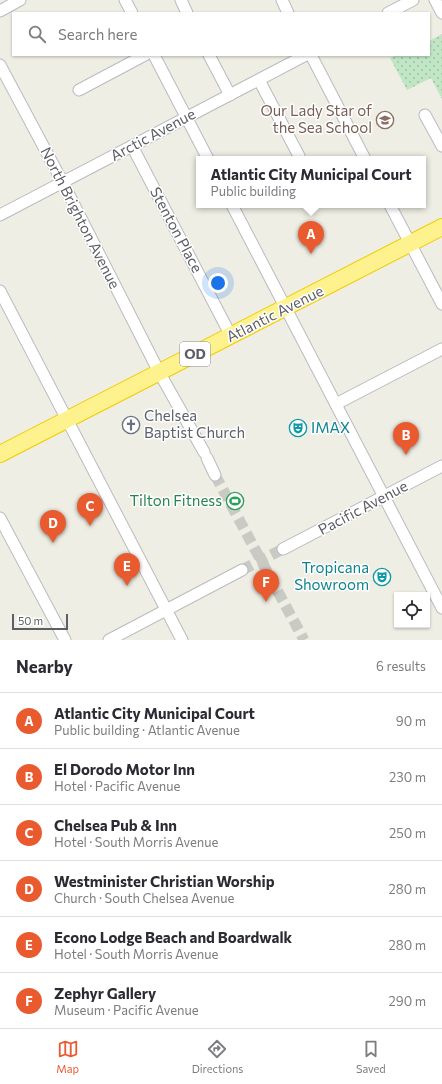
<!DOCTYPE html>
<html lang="en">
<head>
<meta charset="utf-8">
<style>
	body { margin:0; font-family:Commissioner,sans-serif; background:#f7f7f7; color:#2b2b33 }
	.controls { position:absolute; right:12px; bottom:12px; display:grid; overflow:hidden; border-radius:0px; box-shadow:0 1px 3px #0004 }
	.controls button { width:36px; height:36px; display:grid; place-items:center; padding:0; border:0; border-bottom:1px solid #e1e1e2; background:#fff; color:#2b2b33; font:20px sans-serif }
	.scale { position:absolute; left:12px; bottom:10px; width:56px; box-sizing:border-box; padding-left:4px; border:2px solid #5c5e65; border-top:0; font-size:11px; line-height:14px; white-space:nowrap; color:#5c5e65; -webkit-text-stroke:3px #fff; paint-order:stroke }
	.you { position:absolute; left:218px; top:283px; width:14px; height:14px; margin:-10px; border:3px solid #fff; border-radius:50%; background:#1a73e8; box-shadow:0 0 0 6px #1a73e833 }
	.badge { display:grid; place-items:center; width:26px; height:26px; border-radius:50%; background:#e95b2f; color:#fff; font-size:13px; font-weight:700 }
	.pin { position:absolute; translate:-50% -33px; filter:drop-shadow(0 1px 2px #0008) }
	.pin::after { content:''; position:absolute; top:21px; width:14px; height:12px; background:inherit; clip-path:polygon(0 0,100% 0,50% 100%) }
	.popup { position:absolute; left:196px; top:156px; width:230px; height:52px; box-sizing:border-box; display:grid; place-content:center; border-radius:0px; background:#fff; filter:drop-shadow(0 1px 3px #0005); font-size:13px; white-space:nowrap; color:#7c7c81 }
	.popup b { font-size:15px; color:#2b2b33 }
	.popup::after { content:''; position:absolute; left:50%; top:100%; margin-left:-8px; border:8px solid transparent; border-top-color:#fff }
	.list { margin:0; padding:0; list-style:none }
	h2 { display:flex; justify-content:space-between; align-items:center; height:52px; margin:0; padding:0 16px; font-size:17px }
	h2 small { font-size:13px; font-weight:400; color:#7c7c81 }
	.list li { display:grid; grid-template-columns:26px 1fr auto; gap:12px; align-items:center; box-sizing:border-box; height:56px; padding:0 16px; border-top:1px solid #e1e1e2 }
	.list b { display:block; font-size:15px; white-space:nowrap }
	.list p { margin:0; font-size:13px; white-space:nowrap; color:#7c7c81 }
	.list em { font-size:13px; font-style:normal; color:#7c7c81 }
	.icon { flex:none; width:22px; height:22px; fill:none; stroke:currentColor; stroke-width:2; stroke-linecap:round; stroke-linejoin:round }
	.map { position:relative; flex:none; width:442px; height:640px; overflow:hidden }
	.search { position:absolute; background:#fff; box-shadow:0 1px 3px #0004; left:12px; right:12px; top:12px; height:44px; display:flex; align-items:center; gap:10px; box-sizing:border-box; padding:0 14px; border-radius:0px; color:#7c7c81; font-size:15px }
	.sheet { height:388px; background:#fff }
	nav { display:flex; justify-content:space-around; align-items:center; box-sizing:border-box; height:56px; border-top:1px solid #e1e1e2; background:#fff; font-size:11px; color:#7c7c81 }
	nav a { display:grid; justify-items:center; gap:2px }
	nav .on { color:#e95b2f }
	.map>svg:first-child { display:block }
</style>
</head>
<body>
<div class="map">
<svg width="442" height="640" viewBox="0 0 442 640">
	<defs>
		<pattern id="grass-dots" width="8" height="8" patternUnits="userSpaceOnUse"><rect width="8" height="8" fill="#c0e6c6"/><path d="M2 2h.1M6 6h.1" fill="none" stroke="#9fbea4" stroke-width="1.8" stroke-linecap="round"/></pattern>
	</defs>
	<rect width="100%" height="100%" fill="#eeeee4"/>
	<polygon fill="url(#grass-dots)" points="442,34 442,99 431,78 407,90 390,58 397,55 429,55 429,41"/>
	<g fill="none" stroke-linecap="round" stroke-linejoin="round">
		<g stroke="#cacac4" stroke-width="11" stroke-dasharray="11 5.5" stroke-linecap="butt">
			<polyline points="215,475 304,640"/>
			<polyline points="242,570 283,549"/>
		</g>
		<defs>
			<g id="minor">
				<polyline points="125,0 132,13"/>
				<polyline points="181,0 187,13"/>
				<polyline points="282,0 288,13"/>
				<polyline points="435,0 442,13"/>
				<polyline points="0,11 20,0"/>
				<polyline points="388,13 413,0"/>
				<polyline points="154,55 208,159"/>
				<polyline points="209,55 230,95"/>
				<polyline points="311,55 365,159"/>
				<polyline points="0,65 63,183 159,372 204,452"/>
				<polyline points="259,80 299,156"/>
				<polyline points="79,90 145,55"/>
				<polyline points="425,115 442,146"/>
				<polyline points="132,146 231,336"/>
				<polyline points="232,205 442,608"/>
				<polyline points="390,205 442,304"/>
				<polyline points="0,215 306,55"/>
				<polyline points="0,291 182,640"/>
				<polyline points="336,404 442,349"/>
				<polyline points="207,458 215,475"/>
				<polyline points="0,518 65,640"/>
				<polyline points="283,549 442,466"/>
				<polyline points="109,640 242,570"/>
			</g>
			<polyline id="highway" points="0,454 442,227"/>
		</defs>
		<use href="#minor" stroke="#b9bbc0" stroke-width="13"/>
		<use href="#highway" stroke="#f2cc00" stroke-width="18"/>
		<use href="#minor" stroke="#fff" stroke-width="11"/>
		<use href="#highway" stroke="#fdf28d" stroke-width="16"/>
	</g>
	<defs>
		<symbol id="school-ring" viewBox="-11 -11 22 22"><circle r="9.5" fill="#fff" stroke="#8d6e63" stroke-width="1.5"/><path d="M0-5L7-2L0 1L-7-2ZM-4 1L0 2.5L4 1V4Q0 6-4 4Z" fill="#8d6e63"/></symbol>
		<symbol id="church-ring" viewBox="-11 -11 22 22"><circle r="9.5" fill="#fff" stroke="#6b7280" stroke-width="1.5"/><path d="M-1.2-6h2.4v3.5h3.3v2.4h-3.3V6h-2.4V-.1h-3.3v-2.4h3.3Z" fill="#6b7280"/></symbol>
		<symbol id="theatre-ring" viewBox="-11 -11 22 22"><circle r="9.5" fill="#fff" stroke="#0f9aa8" stroke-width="1.5"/><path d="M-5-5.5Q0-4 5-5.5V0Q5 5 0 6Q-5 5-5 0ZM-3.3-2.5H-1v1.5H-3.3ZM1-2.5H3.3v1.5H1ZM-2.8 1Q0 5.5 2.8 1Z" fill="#0f9aa8"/></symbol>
		<symbol id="stadium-ring" viewBox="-11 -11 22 22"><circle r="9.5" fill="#fff" stroke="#2e9e5b" stroke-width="1.5"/><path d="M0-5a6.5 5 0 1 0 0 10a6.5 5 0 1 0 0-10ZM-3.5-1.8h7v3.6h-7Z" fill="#2e9e5b"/></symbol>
	</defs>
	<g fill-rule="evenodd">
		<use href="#school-ring" x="375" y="110" width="20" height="20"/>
		<use href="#church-ring" x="121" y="415" width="20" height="20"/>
		<use href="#theatre-ring" x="288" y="418" width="20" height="20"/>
		<use href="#stadium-ring" x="225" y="491" width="20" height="20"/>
		<use href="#theatre-ring" x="372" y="567" width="20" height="20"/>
	</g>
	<g text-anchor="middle" stroke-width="3" stroke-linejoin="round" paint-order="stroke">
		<rect fill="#fff" stroke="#8d8e93" stroke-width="1" x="180" y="342" width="30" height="24" rx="3"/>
		<g font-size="14" font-weight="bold" fill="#5c5e65">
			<text x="195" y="359">OD</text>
		</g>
		<g font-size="15" fill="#785e54" stroke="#fff" text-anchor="end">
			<text x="372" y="116">Our Lady Star of<tspan x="372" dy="17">the Sea School</tspan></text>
		</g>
		<g font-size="15" fill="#5c5e65" stroke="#fff">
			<text transform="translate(153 135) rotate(-28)" y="5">Arctic Avenue</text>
			<text transform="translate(80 218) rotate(63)" y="5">North Brighton Avenue</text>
			<text transform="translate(176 230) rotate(62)" y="5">Stenton Place</text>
			<text transform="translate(275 314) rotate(-27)" y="5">Atlantic Avenue</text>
			<text transform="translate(363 508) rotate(-28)" y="5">Pacific Avenue</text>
		</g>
		<g font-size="15" fill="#5b616d" stroke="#fff" text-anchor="start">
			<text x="144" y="421">Chelsea<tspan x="144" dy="17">Baptist Church</tspan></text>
		</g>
		<g font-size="15" fill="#0d838f" stroke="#fff" text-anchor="start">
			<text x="311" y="433">IMAX</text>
			<text x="369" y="573" text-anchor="end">Tropicana<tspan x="369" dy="17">Showroom</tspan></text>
		</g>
		<g font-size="15" fill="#27864d" stroke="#fff" text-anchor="end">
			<text x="222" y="506">Tilton Fitness</text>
		</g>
	</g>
</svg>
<div class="controls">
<button><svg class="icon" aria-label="locate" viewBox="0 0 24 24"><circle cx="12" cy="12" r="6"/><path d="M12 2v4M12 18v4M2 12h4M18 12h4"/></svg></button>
</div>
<div class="scale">50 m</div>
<div class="you"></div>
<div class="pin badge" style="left:311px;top:254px">A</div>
<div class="popup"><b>Atlantic City Municipal Court</b>Public building</div>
<div class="pin badge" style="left:406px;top:455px">B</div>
<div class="pin badge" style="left:90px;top:526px">C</div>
<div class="pin badge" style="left:53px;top:543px">D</div>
<div class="pin badge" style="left:127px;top:586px">E</div>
<div class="pin badge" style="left:266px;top:602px">F</div>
<div class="search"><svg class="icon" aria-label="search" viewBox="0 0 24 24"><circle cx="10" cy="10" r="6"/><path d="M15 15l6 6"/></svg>Search here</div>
</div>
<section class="sheet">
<h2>Nearby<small>6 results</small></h2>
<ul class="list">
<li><span class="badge">A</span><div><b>Atlantic City Municipal Court</b><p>Public building · Atlantic Avenue</p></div><em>90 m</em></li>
<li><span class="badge">B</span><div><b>El Dorodo Motor Inn</b><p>Hotel · Pacific Avenue</p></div><em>230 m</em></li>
<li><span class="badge">C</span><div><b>Chelsea Pub &amp; Inn</b><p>Hotel · South Morris Avenue</p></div><em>250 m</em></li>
<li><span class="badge">D</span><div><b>Westminister Christian Worship</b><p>Church · South Chelsea Avenue</p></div><em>280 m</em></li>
<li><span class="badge">E</span><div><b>Econo Lodge Beach and Boardwalk</b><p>Hotel · South Morris Avenue</p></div><em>280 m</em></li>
<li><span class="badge">F</span><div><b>Zephyr Gallery</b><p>Museum · Pacific Avenue</p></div><em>290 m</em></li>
</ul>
</section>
<nav>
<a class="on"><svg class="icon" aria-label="map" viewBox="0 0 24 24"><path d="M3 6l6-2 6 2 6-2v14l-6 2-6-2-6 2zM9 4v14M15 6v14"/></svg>Map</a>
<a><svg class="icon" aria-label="directions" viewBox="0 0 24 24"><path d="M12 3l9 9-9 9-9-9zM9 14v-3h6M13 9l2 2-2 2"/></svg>Directions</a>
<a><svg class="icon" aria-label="saved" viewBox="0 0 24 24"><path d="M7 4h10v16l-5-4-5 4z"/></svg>Saved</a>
</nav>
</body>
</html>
